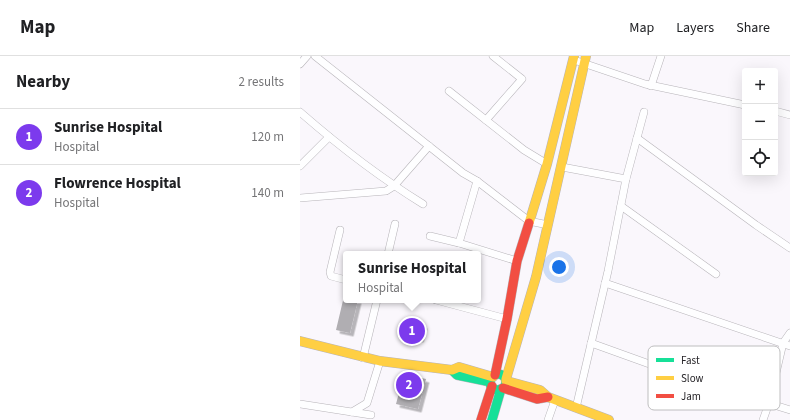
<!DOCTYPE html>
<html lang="en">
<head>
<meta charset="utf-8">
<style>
	body { margin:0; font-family:"Source Sans 3",sans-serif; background:#f2f2f2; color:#202124 }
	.controls { position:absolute; right:12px; top:12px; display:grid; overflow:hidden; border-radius:4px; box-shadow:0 4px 16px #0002 }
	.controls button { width:36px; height:36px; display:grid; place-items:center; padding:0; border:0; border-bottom:1px solid #e0e0e0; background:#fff; color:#202124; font:20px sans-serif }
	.you { position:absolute; left:259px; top:211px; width:14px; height:14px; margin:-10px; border:3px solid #fff; border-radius:50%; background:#1a73e8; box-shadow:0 0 0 6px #1a73e833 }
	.badge { display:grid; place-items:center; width:26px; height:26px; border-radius:50%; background:#7c3aed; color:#fff; font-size:13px; font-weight:700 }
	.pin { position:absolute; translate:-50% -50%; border:2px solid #fff; box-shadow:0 1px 4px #0006 }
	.popup { position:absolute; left:43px; top:195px; width:138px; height:52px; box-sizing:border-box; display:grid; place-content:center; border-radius:4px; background:#fff; filter:drop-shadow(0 1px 3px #0005); font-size:13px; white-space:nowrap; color:#757577 }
	.popup b { font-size:15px; color:#202124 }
	.popup::after { content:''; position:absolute; left:50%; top:100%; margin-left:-8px; border:8px solid transparent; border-top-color:#fff }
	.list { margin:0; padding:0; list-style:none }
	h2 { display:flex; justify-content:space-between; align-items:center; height:52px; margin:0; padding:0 16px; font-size:17px }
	h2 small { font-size:13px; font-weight:400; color:#757577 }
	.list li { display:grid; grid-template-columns:26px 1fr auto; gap:12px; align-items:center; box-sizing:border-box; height:56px; padding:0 16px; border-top:1px solid #e0e0e0 }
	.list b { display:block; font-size:15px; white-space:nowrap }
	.list p { margin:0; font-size:13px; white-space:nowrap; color:#757577 }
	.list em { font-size:13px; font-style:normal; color:#757577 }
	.icon { flex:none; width:22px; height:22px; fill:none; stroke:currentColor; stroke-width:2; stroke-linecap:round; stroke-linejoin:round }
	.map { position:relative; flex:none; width:490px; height:364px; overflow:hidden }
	header { display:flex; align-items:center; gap:24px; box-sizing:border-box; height:56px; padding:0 20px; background:#fff; border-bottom:1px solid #e0e0e0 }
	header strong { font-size:19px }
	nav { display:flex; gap:22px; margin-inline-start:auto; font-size:14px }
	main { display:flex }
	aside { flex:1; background:#fff }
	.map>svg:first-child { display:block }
</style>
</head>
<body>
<header>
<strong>Map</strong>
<nav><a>Map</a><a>Layers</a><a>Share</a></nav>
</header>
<main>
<aside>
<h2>Nearby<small>2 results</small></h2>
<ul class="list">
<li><span class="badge">1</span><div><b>Sunrise Hospital</b><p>Hospital</p></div><em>120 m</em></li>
<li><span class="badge">2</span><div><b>Flowrence Hospital</b><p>Hospital</p></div><em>140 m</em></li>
</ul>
</aside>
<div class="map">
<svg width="490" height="364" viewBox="0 0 490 364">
	<defs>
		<filter id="shadow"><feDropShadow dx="3.5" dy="3.5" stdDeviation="0" flood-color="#0004"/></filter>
	</defs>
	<rect width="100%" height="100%" fill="#faf7fc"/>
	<g fill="#b0aeb2" filter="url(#shadow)">
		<polygon points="45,236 46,244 58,244 50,277 36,274"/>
		<polygon points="107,265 124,269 120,283 103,278"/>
		<polygon points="104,318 126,323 118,353 96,348"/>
	</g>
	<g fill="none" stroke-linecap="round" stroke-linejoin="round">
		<defs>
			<g id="street">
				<polyline points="15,0 163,117 177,125 229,165 248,169"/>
				<polyline points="274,4 345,28 445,49"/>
				<polyline points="0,8 7,0"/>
				<polyline points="351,30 361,0"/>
				<polyline points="149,35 224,94 247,108"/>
				<polyline points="475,55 490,59"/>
				<path d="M0 56C39 90 79 121 123 148"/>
				<polyline points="186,64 222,23 193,0"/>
				<polyline points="337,82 456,169 490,192"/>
				<polyline points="0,110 29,81"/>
				<polyline points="262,111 326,123 308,215 276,352"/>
				<polyline points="326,123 344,56"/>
				<polyline points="177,125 159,187 217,205"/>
				<polyline points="0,142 86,135 94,130 129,90"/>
				<polyline points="321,150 416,218"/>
				<polyline points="40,174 30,216 31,220 46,224"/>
				<polyline points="130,180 159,187"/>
				<polyline points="88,198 95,168"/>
				<polyline points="305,227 490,290"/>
				<polyline points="136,244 207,263"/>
				<polyline points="291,287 391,323 490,354"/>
				<polyline points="63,302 77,244"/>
				<polyline points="0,348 71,359"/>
				<polyline points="52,356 67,347 80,305"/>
				<polyline points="248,364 255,344"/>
				<polyline points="463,364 469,347 483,287 490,277"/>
			</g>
			<g id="fast">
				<polyline points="152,314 157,319 186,325"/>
				<circle cx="198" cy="326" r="8"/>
				<polyline points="192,364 201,333"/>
			</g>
			<g id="slow">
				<polyline points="229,167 247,108 274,0"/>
				<polyline points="0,285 80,305 152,314 159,311 193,321"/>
				<polyline points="206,323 236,221 286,0"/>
				<polyline points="206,325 240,334 248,341 309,364"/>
			</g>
			<g id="jam">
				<polyline points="195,319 207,263 217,205 229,167"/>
				<polyline points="203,332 237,343 248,341"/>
				<polyline points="181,364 192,330"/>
			</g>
		</defs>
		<use href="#street" stroke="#b7b4b9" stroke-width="8"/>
		<use href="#fast" stroke="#b7b4b9" stroke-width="10"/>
		<use href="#slow" stroke="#b7b4b9" stroke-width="10"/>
		<use href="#jam" stroke="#b7b4b9" stroke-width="10"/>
		<use href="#street" stroke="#fefeff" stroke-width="7"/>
		<use href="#fast" stroke="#16e098" stroke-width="9"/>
		<use href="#slow" stroke="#ffcf43" stroke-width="9"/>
		<use href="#jam" stroke="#f24e42" stroke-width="9"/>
	</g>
	<rect x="348" y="290" width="132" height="64" rx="6" fill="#fff" stroke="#bebebf" stroke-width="1"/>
	<rect x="356" y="302" width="18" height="4" fill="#16e098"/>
	<rect x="356" y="320" width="18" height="4" fill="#ffcf43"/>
	<rect x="356" y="338" width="18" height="4" fill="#f24e42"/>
	<g font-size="11" fill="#272529">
		<text x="381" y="308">Fast</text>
		<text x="381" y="326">Slow</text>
		<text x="381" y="344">Jam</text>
	</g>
</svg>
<div class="controls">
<button>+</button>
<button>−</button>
<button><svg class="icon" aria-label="locate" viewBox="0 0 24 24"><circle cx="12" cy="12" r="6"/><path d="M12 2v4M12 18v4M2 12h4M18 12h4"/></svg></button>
</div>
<div class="you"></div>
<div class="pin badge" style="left:112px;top:275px">1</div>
<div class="popup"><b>Sunrise Hospital</b>Hospital</div>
<div class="pin badge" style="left:109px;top:329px">2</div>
</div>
</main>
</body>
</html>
